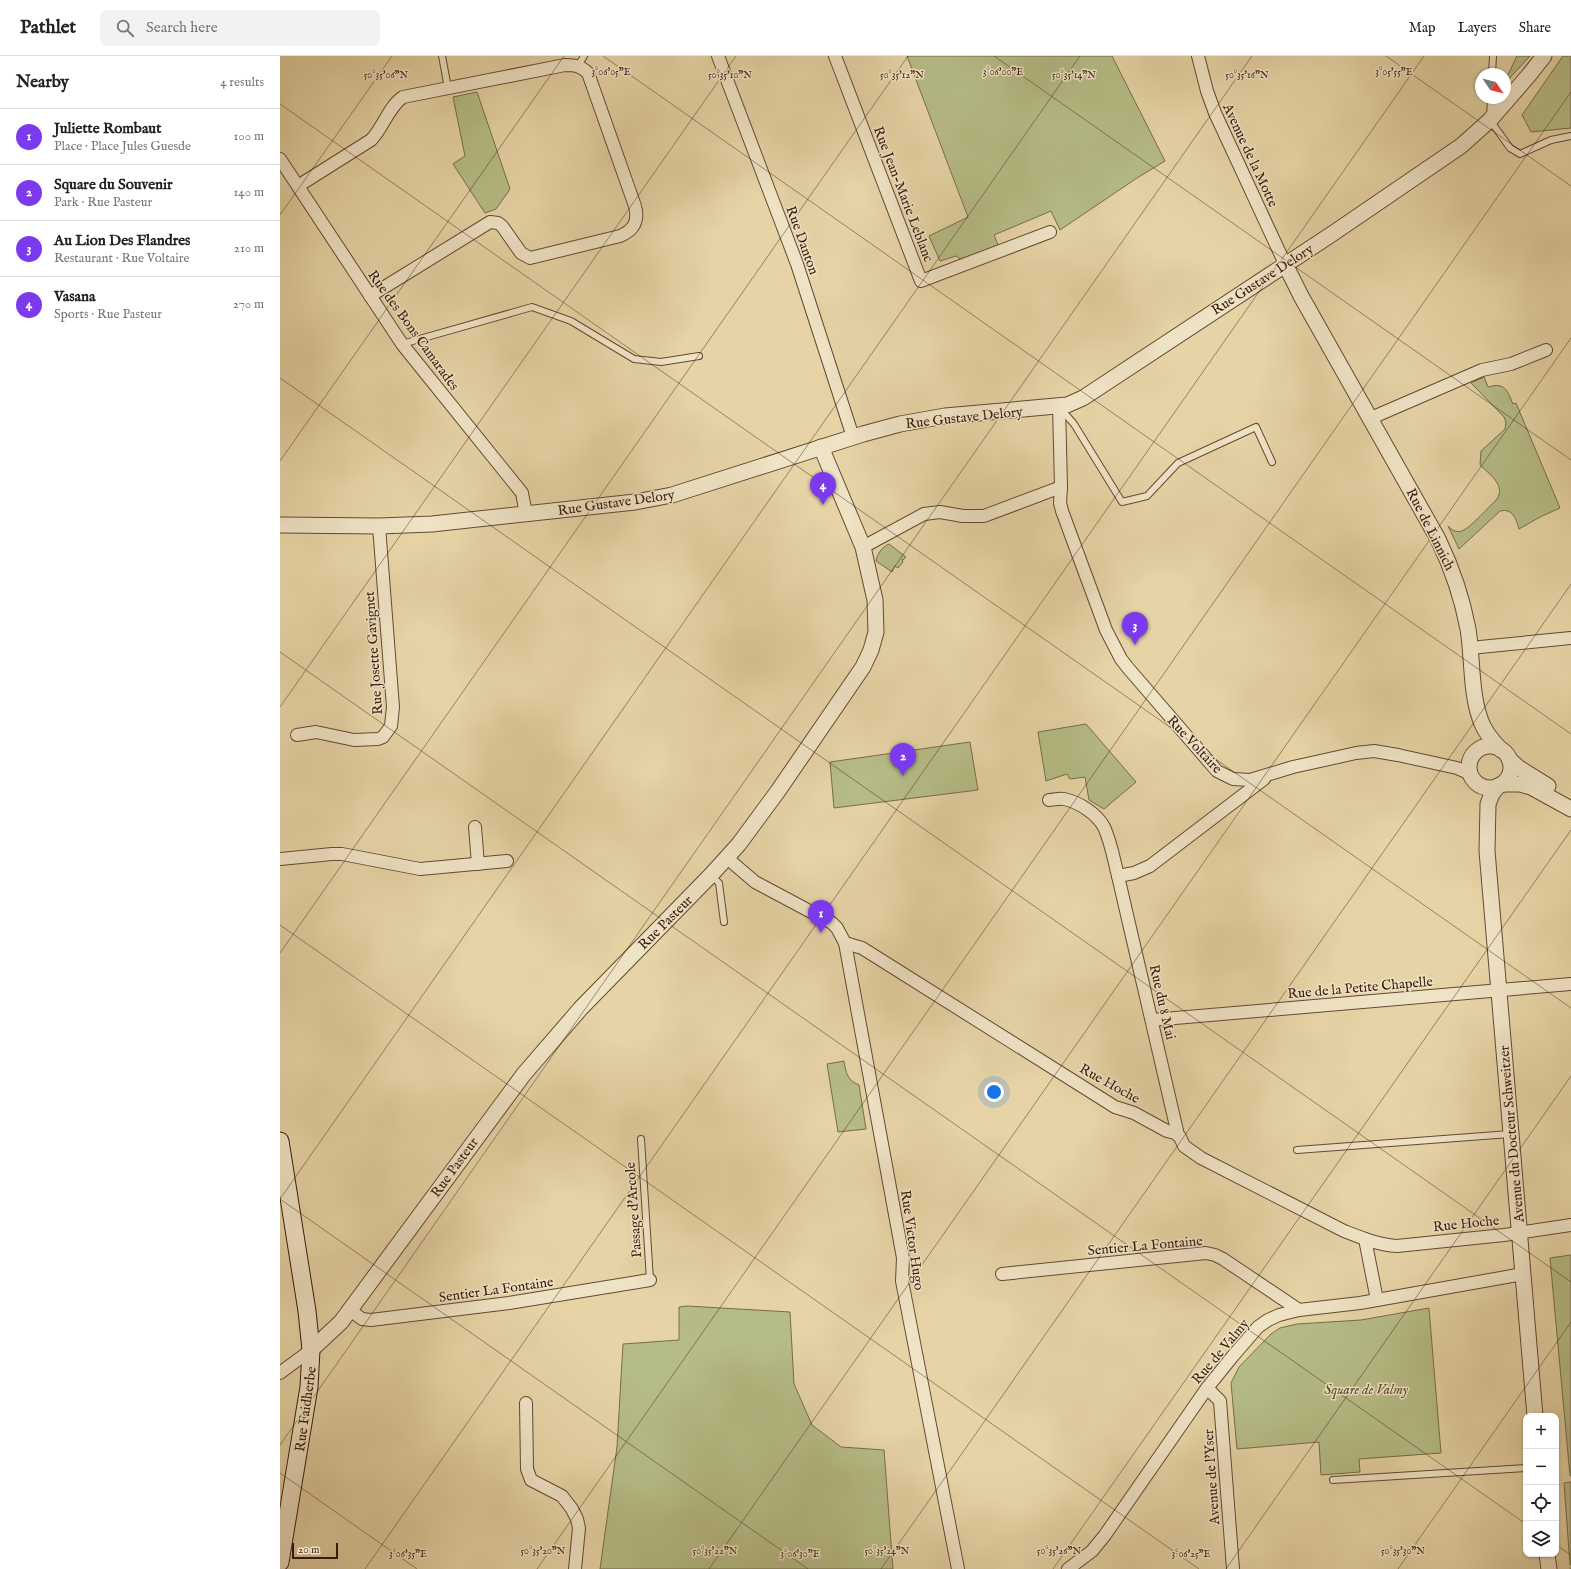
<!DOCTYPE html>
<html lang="en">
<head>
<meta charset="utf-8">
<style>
	body { margin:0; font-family:"IM FELL English",serif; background:#f2f2f2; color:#222 }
	.controls { position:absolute; right:12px; bottom:12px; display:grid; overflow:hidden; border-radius:8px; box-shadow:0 1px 3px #0004 }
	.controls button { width:36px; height:36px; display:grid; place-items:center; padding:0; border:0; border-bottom:1px solid #e0e0e0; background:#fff; color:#222; font:20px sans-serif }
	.compass { position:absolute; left:1195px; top:12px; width:36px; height:36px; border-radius:50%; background:#fff; box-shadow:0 1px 3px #0004; rotate:125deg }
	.scale { position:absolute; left:12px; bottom:10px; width:46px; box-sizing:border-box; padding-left:4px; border:2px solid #391b0d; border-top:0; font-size:11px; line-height:14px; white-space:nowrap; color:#391b0d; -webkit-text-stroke:3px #efe3c5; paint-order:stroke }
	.you { position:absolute; left:714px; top:1036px; width:14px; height:14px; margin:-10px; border:3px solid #fff; border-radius:50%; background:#1a73e8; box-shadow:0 0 0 6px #1a73e833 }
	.badge { display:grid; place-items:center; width:26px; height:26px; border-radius:50%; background:#7c3aed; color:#fff; font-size:13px; font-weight:700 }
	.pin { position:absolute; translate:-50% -33px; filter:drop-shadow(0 1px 2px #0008) }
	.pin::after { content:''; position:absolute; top:21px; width:14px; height:12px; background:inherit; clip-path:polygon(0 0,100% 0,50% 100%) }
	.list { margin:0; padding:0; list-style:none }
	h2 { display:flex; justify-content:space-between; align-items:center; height:52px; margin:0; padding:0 16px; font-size:17px }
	h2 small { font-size:13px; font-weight:400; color:#767676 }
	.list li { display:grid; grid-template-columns:26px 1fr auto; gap:12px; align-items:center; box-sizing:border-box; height:56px; padding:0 16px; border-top:1px solid #e0e0e0 }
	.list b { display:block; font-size:15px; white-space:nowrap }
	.list p { margin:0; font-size:13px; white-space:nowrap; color:#767676 }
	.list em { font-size:13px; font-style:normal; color:#767676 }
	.icon { flex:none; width:22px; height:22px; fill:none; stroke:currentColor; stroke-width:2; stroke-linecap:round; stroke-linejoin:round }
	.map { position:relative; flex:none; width:1291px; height:1513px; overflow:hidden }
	header { display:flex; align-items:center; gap:24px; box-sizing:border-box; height:56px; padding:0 20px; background:#fff; border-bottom:1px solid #e0e0e0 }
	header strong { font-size:19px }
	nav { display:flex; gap:22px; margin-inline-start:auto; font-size:14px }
	.search { width:280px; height:36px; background:#f2f2f2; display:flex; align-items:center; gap:10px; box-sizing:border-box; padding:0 14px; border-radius:8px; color:#767676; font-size:15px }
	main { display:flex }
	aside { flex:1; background:#fff }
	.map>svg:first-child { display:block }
</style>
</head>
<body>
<header>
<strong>Pathlet</strong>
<div class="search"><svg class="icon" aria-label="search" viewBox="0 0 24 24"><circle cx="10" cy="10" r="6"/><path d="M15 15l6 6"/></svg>Search here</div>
<nav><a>Map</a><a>Layers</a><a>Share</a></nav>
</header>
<main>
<aside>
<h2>Nearby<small>4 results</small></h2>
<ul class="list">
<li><span class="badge">1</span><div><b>Juliette Rombaut</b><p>Place · Place Jules Guesde</p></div><em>100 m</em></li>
<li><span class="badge">2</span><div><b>Square du Souvenir</b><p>Park · Rue Pasteur</p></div><em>140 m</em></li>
<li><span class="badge">3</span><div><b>Au Lion Des Flandres</b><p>Restaurant · Rue Voltaire</p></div><em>210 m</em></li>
<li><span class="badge">4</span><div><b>Vasana</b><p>Sports · Rue Pasteur</p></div><em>270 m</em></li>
</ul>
</aside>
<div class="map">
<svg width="1291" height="1513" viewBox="0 0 1291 1513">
	<rect width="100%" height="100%" fill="#e6d4a6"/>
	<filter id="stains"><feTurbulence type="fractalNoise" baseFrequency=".005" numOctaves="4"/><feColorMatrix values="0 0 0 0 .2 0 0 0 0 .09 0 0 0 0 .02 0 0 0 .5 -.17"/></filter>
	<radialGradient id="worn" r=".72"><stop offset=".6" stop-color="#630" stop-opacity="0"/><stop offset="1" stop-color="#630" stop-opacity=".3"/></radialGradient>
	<g fill="#b6bc86" stroke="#786c4a">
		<polygon points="627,0 832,0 885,105 857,122 780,174 771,155 714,179 719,191 682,204 676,200 660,205 649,180 688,161"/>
		<polygon points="1237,0 1250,0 1225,27 1225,25"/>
		<polygon points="1283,0 1291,0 1291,72 1251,76 1242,59"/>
		<polygon points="197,36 230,133 216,153 205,157 173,108 185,100 173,41"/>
		<path d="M1204 321 1208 331C1225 326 1227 334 1233 348L1236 347 1280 452 1260 461 1239 473C1236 463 1233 452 1220 455L1179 493 1168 470C1172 474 1176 477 1182 475 1190 472 1210 450 1217 443 1226 429 1209 418 1200 409L1201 395 1225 373 1226 366 1224 361 1191 327Z"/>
		<path d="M609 488 626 501 623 504 622 503 623 506 618 512 615 510 612 516 596 505C597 498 602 491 609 488Z"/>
		<polygon points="806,668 856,726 824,753 809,744 805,721 790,723 787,718 766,725 758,676"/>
		<polygon points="690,686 698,734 554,752 550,706"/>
		<path d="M564 1005C566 1017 567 1024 579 1029L586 1073 558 1076 547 1008Z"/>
		<polygon points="1291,1199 1291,1420 1290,1420 1270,1202"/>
		<polygon points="407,1250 510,1256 514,1328 532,1369 561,1391 604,1394 613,1513 320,1513 337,1391 343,1288 399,1284 399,1251"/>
		<polygon points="1149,1252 1161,1397 1079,1403 1080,1416 1041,1419 1039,1386 957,1393 951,1327 959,1311 991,1278 1000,1272 1017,1268 1081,1264"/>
		<polygon points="1291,1426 1291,1509 1290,1509 1284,1427"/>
	</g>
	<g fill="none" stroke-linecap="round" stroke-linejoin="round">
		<defs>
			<g id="service">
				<polyline points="162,0 168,32"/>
				<polyline points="298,10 304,0"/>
				<polyline points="1212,18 1213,0"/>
				<polyline points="1211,42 1210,64 1230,92 1240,98 1271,84 1291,80"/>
				<polyline points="122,288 252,251 291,265 354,303 381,306 419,300"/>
				<polyline points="780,352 794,368 842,446 867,440 898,407 976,371 992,406"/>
				<polyline points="431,819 439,827 444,866"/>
				<polyline points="361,1083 370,1224"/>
				<polyline points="1017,1094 1230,1078"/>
				<polyline points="1053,1424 1246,1412"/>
			</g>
			<g id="minor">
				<polyline points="438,0 517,208 573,381"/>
				<polyline points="555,0 641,225 770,176"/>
				<polyline points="918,0 927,35 935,57 1005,208"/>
				<polyline points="0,103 122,288 242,437 246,458"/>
				<path d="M18 130 91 84C103 72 109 50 123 41L285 9C295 9 301 10 308 17L355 150C359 165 354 174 340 180L250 202 241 197 222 170 218 167 210 166 90 240"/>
				<polyline points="779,350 781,431 780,447 782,455 826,574 841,603 848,612 937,715 953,723 970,724 1013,711 1076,697 1094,695 1118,699 1177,712 1191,718"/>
				<polyline points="1091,362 1202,314 1231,308 1266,294"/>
				<polyline points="583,491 644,458 660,456 683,460 704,460 781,431"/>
				<polyline points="1190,592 1291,582"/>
				<polyline points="17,679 36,676 74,684 98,683 103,681 111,670 113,651 99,470"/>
				<path d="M769 744C773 744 779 742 784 743 799 746 817 758 824 771 831 786 834 804 838 820"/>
				<polyline points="195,771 198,808"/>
				<polyline points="447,802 475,826 552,867 557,872 565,887 623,1202 622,1225 678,1513"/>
				<polyline points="0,803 52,798 62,798 140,813 227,805"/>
				<path d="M565 887 582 892 835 1051 854 1057 887 1075 895 1077 900 1081 904 1090 921 1102 1064 1175C1082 1182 1099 1189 1117 1190L1224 1179 1291 1169"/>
				<polyline points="872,964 1291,928"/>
				<polyline points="898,1079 838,820 854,817 870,810 984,723"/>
				<polyline points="1085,1183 1097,1244"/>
				<polyline points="722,1218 926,1197 935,1199 943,1203 1019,1254"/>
				<polyline points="70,1254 82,1263 91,1264 229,1247 370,1224"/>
				<polyline points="0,1317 31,1294"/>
				<polyline points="927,1332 940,1345 953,1513"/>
				<polyline points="246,1347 247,1413 251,1424 282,1440 292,1453 297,1463 299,1472 295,1513"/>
				<polyline points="788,1513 812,1495 825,1479 927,1332 952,1301 978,1271 988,1264 999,1259 1019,1254 1080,1247 1243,1218"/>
			</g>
			<g id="tertiary">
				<path d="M1005 208 1021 240 1158 483C1172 512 1182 541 1188 573 1193 603 1190 642 1203 670 1207 679 1214 686 1221 694"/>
				<polyline points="0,469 99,470 152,468 355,446 392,439 583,378 620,368 665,360 787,349 803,342 1052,178 1181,90 1210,64 1249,19 1264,0"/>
				<circle cx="1210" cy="711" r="21"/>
				<polyline points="1229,703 1239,712 1268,730"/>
				<polyline points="1222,728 1240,728 1251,731 1291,753"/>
				<polyline points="1218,730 1212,738 1208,748 1207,795 1255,1360"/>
				<polyline points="31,1294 61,1266 244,1018 301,952 431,819 459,788 498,735 583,611 591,594 596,576 595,544 583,491 541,391"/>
				<polyline points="1267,1498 1269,1513"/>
			</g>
			<polyline id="secondary" points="0,1085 27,1255 31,1294 29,1331 0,1506"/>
		</defs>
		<use href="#service" stroke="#644933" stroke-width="8"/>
		<use href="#minor" stroke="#644933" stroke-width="14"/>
		<use href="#tertiary" stroke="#644933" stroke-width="17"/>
		<use href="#secondary" stroke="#391b0d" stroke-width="19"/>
		<use href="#service" stroke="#efe3c5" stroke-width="6"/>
		<use href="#minor" stroke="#efe3c5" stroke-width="12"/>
		<use href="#tertiary" stroke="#efe3c5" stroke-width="15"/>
		<use href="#secondary" stroke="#efe3c5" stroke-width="17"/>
	</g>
	<path fill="none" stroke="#391b0d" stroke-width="1" stroke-opacity="0.45" d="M323 0 1291 678M714 0 1291 404M1106 0 1291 130M0 48 1291 952M0 159 112 0M0 322 1291 1226M0 405 284 0M0 596 1246 1468M0 651 456 0M0 869 919 1513M0 897 628 0M0 1143 528 1513M0 1143 800 0M0 1389 972 0M0 1417 137 1513M1276 1489 1291 1499M85 1513 1144 0M257 1513 1291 36M429 1513 1291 282M601 1513 1291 528M773 1513 1291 774M946 1513 1291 1020M1118 1513 1291 1266M1290 1513 1291 1511"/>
	<g text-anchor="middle" stroke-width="3" stroke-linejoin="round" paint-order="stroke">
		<g font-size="14" fill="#391b0d" stroke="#efe3c5">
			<text transform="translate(971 99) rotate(65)" y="5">Avenue de la Motte</text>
			<text transform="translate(624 138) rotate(69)" y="5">Rue Jean-Marie Leblanc</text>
			<text transform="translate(523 184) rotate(70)" y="5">Rue Danton</text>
			<text transform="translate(982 223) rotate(-33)" y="5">Rue Gustave Delory</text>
			<text transform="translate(134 274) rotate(54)" y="5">Rue des Bons Camarades</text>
			<text transform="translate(684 361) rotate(-6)" y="5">Rue Gustave Delory</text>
			<text transform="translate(336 446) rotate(-8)" y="5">Rue Gustave Delory</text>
			<text transform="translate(1151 473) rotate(63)" y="5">Rue de Linnich</text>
			<text transform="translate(93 597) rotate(-94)" y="5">Rue Josette Gavignet</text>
			<text transform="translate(915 688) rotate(47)" y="5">Rue Voltaire</text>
			<text transform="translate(385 866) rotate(-45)" y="5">Rue Pasteur</text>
			<text transform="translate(1080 931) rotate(-5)" y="5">Rue de la Petite Chapelle</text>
			<text transform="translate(883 946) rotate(77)" y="5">Rue du 8 Mai</text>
			<text transform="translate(830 1027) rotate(29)" y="5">Rue Hoche</text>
			<text transform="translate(1231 1078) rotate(-95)" y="5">Avenue du Docteur Schweitzer</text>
			<text transform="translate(174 1111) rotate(-54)" y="5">Rue Pasteur</text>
			<text transform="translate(353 1154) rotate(-94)" y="5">Passage d'Arcole</text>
			<text transform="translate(1186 1167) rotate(-6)" y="5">Rue Hoche</text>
			<text transform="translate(633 1184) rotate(82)" y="5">Rue Victor Hugo</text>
			<text transform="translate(865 1189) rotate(-5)" y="5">Sentier La Fontaine</text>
			<text transform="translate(216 1233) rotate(-8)" y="5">Sentier La Fontaine</text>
			<text transform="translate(940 1295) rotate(-50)" y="5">Rue de Valmy</text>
			<text transform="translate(25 1353) rotate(-82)" y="5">Rue Faidherbe</text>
			<text transform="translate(931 1421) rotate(-94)" y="5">Avenue de l'Yser</text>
		</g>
		<g font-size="14" font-style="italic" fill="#5e4b31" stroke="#efe3c5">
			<text x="1086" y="1338">Square de Valmy</text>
		</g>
	</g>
	<g font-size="10" text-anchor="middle" fill="#391b0d" stroke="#efe3c5" stroke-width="3" stroke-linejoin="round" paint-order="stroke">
		<text x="331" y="19">3°06'05"E</text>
		<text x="723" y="19">3°06'00"E</text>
		<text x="1114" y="19">3°05'55"E</text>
		<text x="106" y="22">50°35'06"N</text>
		<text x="450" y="22">50°35'10"N</text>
		<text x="622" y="22">50°35'12"N</text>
		<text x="794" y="22">50°35'14"N</text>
		<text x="967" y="22">50°35'16"N</text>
		<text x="263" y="1498">50°35'20"N</text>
		<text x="435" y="1498">50°35'22"N</text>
		<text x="607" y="1498">50°35'24"N</text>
		<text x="779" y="1498">50°35'26"N</text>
		<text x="1123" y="1498">50°35'30"N</text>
		<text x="128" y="1501">3°06'35"E</text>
		<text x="520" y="1501">3°06'30"E</text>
		<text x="911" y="1501">3°06'25"E</text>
	</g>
	<rect width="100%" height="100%" filter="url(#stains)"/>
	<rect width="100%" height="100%" fill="url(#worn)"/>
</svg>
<div class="controls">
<button>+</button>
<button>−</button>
<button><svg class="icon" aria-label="locate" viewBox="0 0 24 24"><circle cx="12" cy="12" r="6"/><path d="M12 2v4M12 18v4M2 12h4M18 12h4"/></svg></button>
<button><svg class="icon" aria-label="layers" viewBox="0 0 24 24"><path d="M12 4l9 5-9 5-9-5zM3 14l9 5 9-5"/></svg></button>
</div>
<svg class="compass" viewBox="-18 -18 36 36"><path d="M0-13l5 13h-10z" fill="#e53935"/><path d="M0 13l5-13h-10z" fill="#767676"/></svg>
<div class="scale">20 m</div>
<div class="you"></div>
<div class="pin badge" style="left:541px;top:877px">1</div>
<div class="pin badge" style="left:623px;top:720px">2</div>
<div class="pin badge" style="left:855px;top:589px">3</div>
<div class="pin badge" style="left:543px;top:449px">4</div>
</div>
</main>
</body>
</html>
